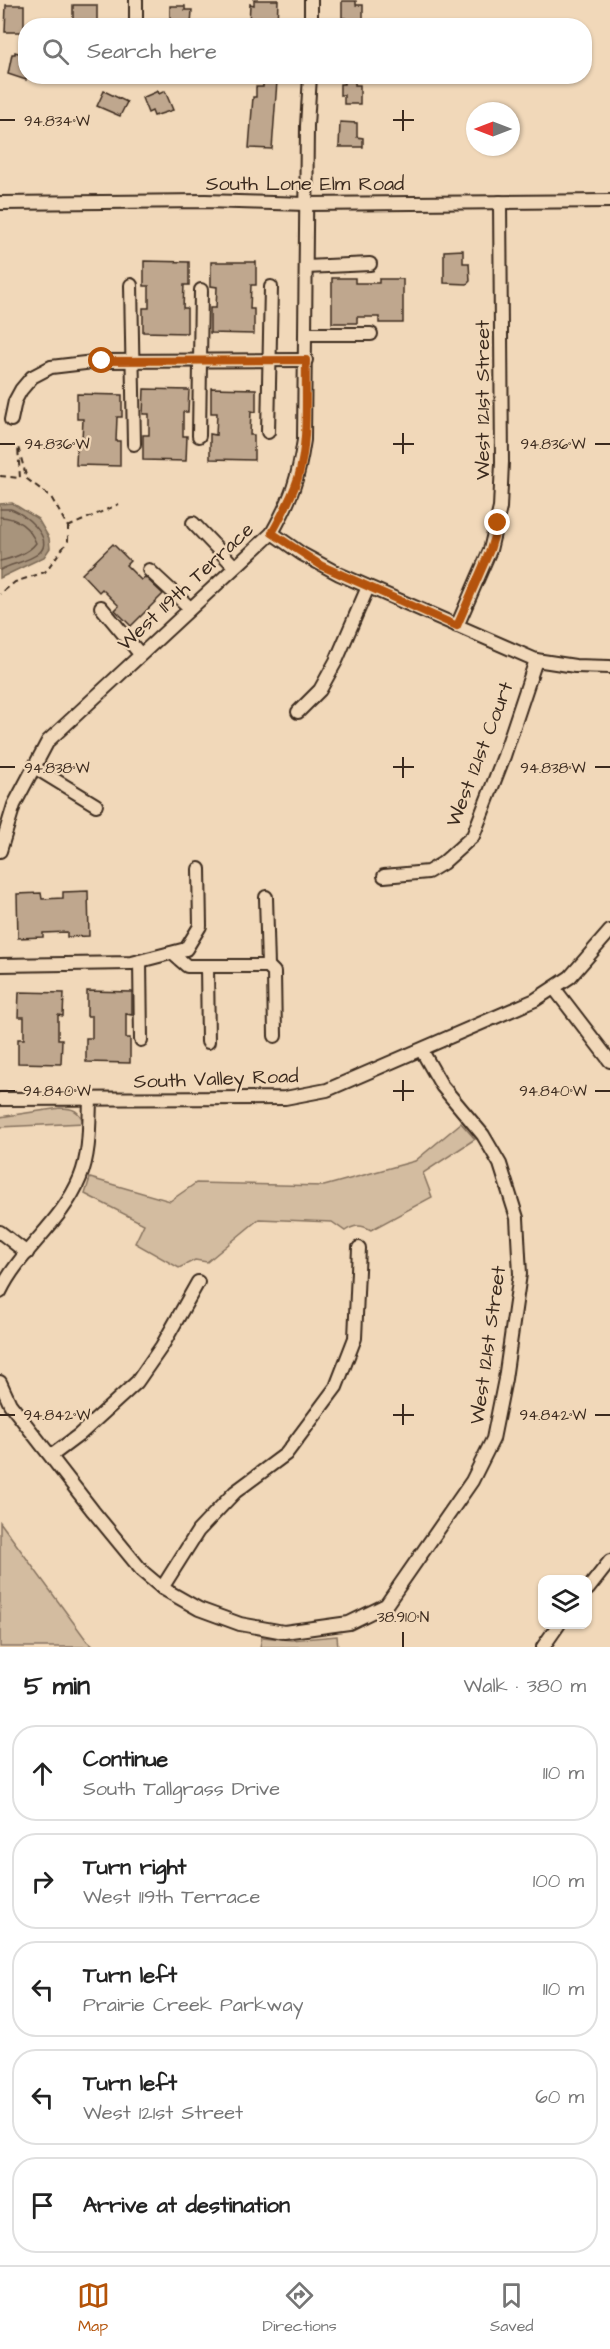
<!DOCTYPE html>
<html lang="en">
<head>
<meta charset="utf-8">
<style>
	body { margin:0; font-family:"Architects Daughter",sans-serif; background:#f6f6f6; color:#222 }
	.controls { position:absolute; right:18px; bottom:18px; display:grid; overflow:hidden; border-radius:12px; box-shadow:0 2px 4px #0004 }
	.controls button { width:54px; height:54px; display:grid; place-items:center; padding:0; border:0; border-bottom:2px solid #e0e0e0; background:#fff; color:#222; font:30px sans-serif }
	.compass { position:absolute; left:466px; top:102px; width:54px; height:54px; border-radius:50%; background:#fff; box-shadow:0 2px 4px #0004; rotate:270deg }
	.stop { position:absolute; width:18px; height:18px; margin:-14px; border:4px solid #b45309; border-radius:50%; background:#fff }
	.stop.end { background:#b45309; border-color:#fff; box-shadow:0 2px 6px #0008 }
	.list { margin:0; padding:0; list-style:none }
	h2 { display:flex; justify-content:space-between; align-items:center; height:78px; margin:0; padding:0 24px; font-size:26px }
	h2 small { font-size:20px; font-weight:400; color:#767676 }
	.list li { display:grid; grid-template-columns:39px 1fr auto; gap:18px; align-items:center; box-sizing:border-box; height:96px; margin:0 12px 12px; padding:0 12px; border:2px solid #e0e0e0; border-radius:24px }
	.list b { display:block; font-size:22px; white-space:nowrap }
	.list p { margin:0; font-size:20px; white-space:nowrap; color:#767676 }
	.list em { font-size:20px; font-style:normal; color:#767676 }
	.icon { flex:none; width:33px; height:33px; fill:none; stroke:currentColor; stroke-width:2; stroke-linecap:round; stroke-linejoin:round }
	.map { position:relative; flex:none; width:610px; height:1647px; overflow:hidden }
	.search { position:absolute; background:#fff; box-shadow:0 2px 4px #0004; left:18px; right:18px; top:18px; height:66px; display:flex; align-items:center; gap:15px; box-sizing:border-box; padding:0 21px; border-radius:24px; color:#767676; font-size:22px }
	.sheet { height:618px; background:#fff }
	nav { display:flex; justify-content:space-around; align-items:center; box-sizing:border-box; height:84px; border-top:2px solid #e0e0e0; background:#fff; font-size:16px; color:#767676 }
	nav a { display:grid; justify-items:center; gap:3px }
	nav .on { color:#b45309 }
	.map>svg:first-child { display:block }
</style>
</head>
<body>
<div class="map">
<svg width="610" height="1647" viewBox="0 0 610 1647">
	<rect width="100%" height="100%" fill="#f1d8b9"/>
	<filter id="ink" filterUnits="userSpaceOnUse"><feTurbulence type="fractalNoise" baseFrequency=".0167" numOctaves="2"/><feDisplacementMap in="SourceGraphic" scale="12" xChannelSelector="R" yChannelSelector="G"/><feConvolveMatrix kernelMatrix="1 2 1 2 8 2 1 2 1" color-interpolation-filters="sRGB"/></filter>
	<g filter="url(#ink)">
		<g fill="#d3bca0" stroke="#87735f" stroke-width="1.5">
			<path d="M60 1108C74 1108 79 1111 84 1123L0 1127V1117Z"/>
			<path d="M461 1123 475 1139 423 1173 432 1197 371 1230C361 1224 354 1225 345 1231L332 1222 259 1219 207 1262 195 1260 179 1268 135 1243 144 1224 85 1194 90 1178 170 1201 196 1183 324 1186 415 1161Z"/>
			<polygon points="0,1522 87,1641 94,1647 0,1647"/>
			<polygon points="337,1636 338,1647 260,1647 262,1637 291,1640"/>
		</g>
		<polygon fill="#a8947c" stroke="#7c6a56" stroke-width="1.5" points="12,503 38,519 49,538 50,548 44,557 0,578 0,504"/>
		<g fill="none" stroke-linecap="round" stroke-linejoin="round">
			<g stroke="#675444" stroke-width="1.5">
				<path d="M0 509C3 509 6 509 10 509 23 512 56 539 39 553 28 562 12 563 0 570"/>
				<path d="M0 517C17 517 30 528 36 543 28 554 12 558 0 561"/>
			</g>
		</g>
		<g fill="#bfa78e" stroke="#3b2a1e" stroke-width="1.5">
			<polygon points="254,0 278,0 277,26 249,24 250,4 254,5"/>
			<polygon points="342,1 356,1 356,5 363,5 363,26 345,26 345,18 342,18"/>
			<polygon points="6,5 24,5 24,32 5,32"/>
			<polygon points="73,5 97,5 97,22 93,22 93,26 73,26"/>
			<polygon points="170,6 185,6 185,10 192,10 191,26 173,26 173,22 170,22"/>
			<polygon points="15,52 26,55 26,80 8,74 12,54 15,54"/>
			<polygon points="344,80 355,80 355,85 360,85 360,104 344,104 344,95 340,95 340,84 344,84"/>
			<polygon points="263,81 277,81 272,149 249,148 253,97 256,97 256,87 263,87"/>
			<polygon points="104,91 127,102 120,116 97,106"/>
			<polygon points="158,91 159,94 165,91 173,110 154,116 152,111 148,113 142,98"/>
			<polygon points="340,122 357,123 357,137 363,138 363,147 339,147"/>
			<polygon points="463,250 463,263 469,263 470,281 467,284 444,283 444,251"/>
			<polygon points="144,261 189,262 189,285 184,285 183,308 187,308 187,333 143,332 143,308 149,308 149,286 144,286"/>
			<polygon points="211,262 256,262 256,285 251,285 250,309 254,309 254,334 210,333 210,308 216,308 217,287 211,286"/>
			<polygon points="332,278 355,278 355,283 379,283 379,279 403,279 403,323 379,323 379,317 357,317 357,323 332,323"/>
			<polygon points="211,388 256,389 256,412 251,411 250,435 254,435 254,460 210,459 210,434 216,435 217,413 211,413"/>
			<polygon points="144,389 189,390 188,412 183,412 183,436 187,436 186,461 143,460 143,435 149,435 149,414 143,414"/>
			<polygon points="77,394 122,395 122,417 117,417 116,441 120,441 120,466 76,465 77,440 82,440 83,419 77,419"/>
			<polygon points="113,544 130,561 126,565 141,580 145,577 163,594 131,626 115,610 119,606 102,589 99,592 82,574"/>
			<polygon points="88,891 89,936 67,937 67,932 43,933 43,937 18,938 17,894 41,893 42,899 63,898 63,892"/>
			<polygon points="87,991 132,992 132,1015 126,1014 126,1038 130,1038 130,1063 86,1062 86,1038 92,1038 92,1016 87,1016"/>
			<polygon points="19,992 64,993 63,1016 58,1015 58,1039 62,1039 61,1064 18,1063 18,1039 24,1039 24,1017 18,1017"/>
		</g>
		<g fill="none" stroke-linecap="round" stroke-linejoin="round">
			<defs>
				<g id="minor">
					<polyline points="136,26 136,0"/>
					<polyline points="311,26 311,0"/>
					<polyline points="0,203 205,201 306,204 610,201"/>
					<polyline points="306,267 370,264"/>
					<polyline points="131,285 134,444"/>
					<polyline points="306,334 371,334"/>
					<polyline points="11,420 15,401 21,390 32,377 51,367 102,361 306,360"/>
					<polyline points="268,432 271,287"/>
					<polyline points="199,436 201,290"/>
					<polyline points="193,523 235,567"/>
					<polyline points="272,533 302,554 339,574 536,660 575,666 610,667"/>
					<polyline points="149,570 190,608"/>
					<polyline points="101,607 140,654"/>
					<polyline points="457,626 490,550 500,508 502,462 500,202"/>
					<polyline points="298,712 320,690 336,661 368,587"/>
					<polyline points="34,767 96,805"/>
					<path d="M0 851 14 805 48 741 272 533C292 497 298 480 304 440L307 126 310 76"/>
					<polyline points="384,876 428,872 443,863 473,836 504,756 536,660"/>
					<polyline points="266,897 268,966 274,972 275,1036"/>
					<polyline points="172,953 187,966 268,966"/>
					<polyline points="140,961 141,1040"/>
					<polyline points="0,965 132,963 186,949 200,926 199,869"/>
					<polyline points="207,966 208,1042"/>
					<polyline points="554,988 610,1061"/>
					<polyline points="0,1099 285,1098 327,1090 535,1000 570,977 610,931"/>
					<polyline points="0,1232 27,1253"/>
					<path d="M0 1292C20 1250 62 1222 80 1178 90 1154 89 1126 90 1100"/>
					<polyline points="0,1382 10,1404 93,1511 143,1572 162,1588 199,1609 240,1624 284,1632 349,1623 386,1605 472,1481 493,1439 505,1379 520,1274 517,1218 500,1164 483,1135 442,1086 422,1051"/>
					<polyline points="51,1456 79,1435 137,1382 162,1346 198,1282"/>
					<polyline points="162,1588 198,1531 235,1492 286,1454 336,1387 355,1338 359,1248"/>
					<polyline points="588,1589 610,1561"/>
					<polyline points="543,1647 559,1624"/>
				</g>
			</defs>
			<use href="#minor" stroke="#3b2a1e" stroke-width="16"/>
			<g stroke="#3b2a1e" stroke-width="2" stroke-dasharray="6 4.5" stroke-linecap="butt">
				<polyline points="0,476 20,478 18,447 27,479 51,497 68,527 68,541 45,572 15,582 0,594"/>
				<polyline points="68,527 119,504"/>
			</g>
			<use href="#minor" stroke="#f1d8b9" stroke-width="12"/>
		</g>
	</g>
	<g fill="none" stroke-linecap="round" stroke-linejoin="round" filter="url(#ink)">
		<path stroke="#b45309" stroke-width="8" d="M102 361 306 360C305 398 309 441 298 478 292 497 282 515 272 533L322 566 457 626 490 550 498 523"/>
	</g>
	<path fill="none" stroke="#3b2a1e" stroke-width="2" d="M403 110V131M0 120H15M393 120H414M403 433V454M0 444H15M393 444H414M595 444H610M403 757V778M0 767H15M393 767H414M595 767H610M403 1080V1101M0 1091H15M393 1091H414M595 1091H610M403 1404V1425M0 1415H15M393 1415H414M595 1415H610M403 1632V1647"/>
	<g text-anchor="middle" stroke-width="4.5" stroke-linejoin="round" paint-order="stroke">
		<g font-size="20" fill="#3b2a1e" stroke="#f1d8b9">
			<text x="305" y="190">South Lone Elm Road</text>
			<text transform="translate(482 400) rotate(-90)" y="7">West 121st Street</text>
			<text transform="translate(185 586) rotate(-43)" y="7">West 119th Terrace</text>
			<text transform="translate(479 754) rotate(-69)" y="7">West 121st Court</text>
			<text transform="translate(216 1078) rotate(-2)" y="7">South Valley Road</text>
			<text transform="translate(487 1345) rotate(-82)" y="7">West 121st Street</text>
		</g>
	</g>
	<g font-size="15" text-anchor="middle" fill="#3b2a1e" stroke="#f1d8b9" stroke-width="4.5" stroke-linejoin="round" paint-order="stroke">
		<text x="57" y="126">94.834°W</text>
		<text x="553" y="449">94.836°W</text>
		<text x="57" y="449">94.836°W</text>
		<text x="553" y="773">94.838°W</text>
		<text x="57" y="773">94.838°W</text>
		<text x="57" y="1096">94.840°W</text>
		<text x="553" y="1096">94.840°W</text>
		<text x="57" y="1420">94.842°W</text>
		<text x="553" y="1420">94.842°W</text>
		<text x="403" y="1622">38.910°N</text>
	</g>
</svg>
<div class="controls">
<button><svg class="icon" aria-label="layers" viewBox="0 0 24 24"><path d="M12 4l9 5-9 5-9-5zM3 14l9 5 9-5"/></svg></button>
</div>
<svg class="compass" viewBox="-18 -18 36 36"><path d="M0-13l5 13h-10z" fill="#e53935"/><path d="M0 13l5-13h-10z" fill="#767676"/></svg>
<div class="stop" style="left:102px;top:361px"></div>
<div class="stop end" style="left:498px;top:523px"></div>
<div class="search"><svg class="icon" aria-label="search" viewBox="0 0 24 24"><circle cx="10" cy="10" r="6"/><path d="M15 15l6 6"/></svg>Search here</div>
</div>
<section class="sheet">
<h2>5 min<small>Walk · 380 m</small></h2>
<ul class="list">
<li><svg class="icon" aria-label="ahead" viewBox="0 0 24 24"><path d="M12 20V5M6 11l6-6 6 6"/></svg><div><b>Continue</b><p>South Tallgrass Drive</p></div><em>110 m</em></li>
<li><svg class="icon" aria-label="right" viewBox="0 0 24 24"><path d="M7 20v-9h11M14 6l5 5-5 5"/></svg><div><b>Turn right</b><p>West 119th Terrace</p></div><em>100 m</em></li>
<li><svg class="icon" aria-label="left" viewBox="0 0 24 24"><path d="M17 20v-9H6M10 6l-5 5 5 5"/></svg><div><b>Turn left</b><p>Prairie Creek Parkway</p></div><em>110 m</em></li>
<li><svg class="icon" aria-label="left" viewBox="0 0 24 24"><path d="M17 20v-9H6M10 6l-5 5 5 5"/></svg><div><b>Turn left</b><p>West 121st Street</p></div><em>60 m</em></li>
<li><svg class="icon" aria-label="arrive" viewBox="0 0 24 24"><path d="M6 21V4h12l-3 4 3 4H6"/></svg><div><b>Arrive at destination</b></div></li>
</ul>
</section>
<nav>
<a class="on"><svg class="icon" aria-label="map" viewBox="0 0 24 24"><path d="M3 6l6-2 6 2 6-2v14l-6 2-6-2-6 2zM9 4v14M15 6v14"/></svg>Map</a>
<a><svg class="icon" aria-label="directions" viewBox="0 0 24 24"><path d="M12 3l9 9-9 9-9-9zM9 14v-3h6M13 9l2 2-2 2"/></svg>Directions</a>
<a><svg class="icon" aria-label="saved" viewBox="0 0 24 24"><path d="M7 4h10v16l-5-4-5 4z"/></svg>Saved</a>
</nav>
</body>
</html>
